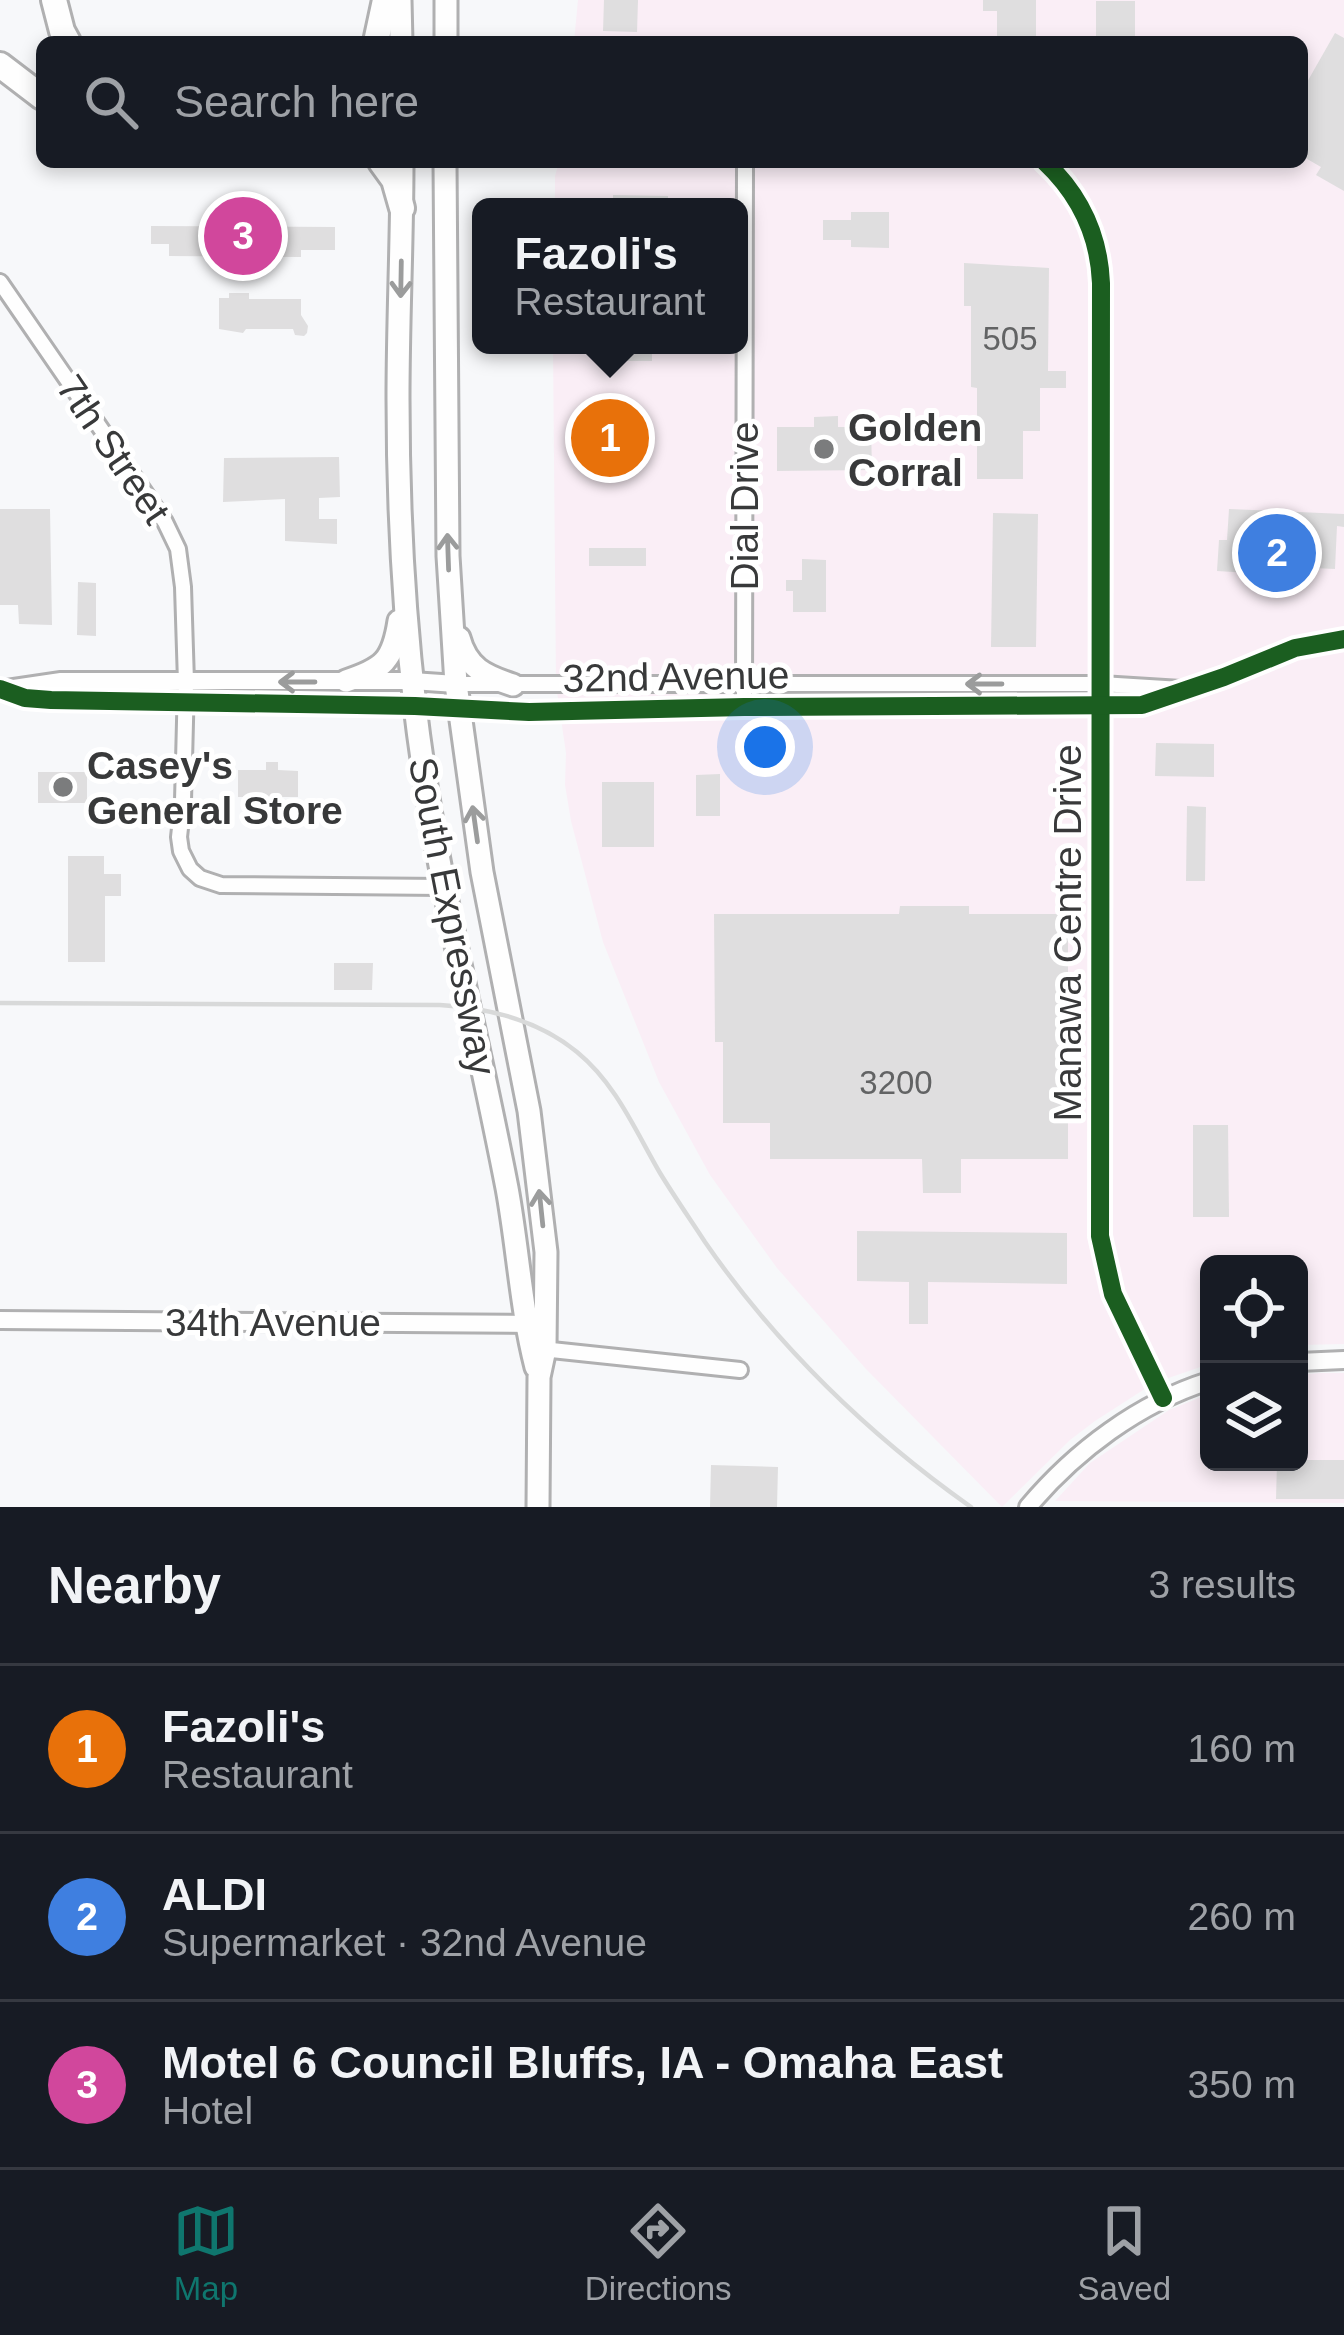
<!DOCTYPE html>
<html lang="en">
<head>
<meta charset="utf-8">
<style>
	body { margin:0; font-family:Helvetica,sans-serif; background:#242831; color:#f1f3f6 }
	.controls { position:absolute; right:36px; bottom:36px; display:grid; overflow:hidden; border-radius:18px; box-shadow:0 6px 18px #0003 }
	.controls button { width:108px; height:108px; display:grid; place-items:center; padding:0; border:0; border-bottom:3px solid #363941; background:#171b24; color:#f1f3f6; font:60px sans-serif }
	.you { position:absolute; left:765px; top:747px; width:42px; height:42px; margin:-30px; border:9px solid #fff; border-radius:50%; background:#1a73e8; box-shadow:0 0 0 18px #1a73e833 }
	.badge { display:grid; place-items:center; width:78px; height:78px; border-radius:50%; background:#0f766e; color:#fff; font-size:39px; font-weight:700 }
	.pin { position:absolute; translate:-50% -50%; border:6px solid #fff; box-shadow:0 3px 12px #0006 }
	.popup { position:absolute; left:472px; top:198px; width:276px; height:156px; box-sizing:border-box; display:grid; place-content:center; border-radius:18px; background:#171b24; filter:drop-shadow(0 3px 9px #0005); font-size:39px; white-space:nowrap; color:#9ea1a6 }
	.popup b { font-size:45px; color:#f1f3f6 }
	.popup::after { content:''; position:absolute; left:50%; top:100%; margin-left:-24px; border:24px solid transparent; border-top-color:#171b24 }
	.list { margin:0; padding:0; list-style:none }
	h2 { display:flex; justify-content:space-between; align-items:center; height:156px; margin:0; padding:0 48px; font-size:51px }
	h2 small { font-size:39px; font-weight:400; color:#9ea1a6 }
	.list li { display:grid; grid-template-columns:78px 1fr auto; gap:36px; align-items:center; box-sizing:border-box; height:168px; padding:0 48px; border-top:3px solid #363941 }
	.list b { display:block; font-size:45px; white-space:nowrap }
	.list p { margin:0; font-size:39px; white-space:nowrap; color:#9ea1a6 }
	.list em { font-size:39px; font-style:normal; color:#9ea1a6 }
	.icon { flex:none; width:66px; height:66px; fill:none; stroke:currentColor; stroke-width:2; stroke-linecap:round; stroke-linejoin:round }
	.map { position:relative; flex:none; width:1344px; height:1507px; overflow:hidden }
	.search { position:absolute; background:#171b24; box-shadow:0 6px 18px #0003; left:36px; right:36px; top:36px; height:132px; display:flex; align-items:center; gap:30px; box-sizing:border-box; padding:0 42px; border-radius:18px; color:#9ea1a6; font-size:45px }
	.sheet { height:660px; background:#171b24 }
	nav { display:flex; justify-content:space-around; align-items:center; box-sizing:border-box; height:168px; border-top:3px solid #363941; background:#171b24; font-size:33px; color:#9ea1a6 }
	nav a { display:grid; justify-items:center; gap:6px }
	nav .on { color:#0f766e }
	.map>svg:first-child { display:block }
</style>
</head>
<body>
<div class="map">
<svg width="1344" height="1507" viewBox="0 0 1344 1507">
	<rect width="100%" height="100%" fill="#f7f8fa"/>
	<g fill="#faeef6">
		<polygon points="578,0 1344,0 1344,1344 1299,1345 1299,1264 1209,1264 1209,1364 1154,1383 1095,1421 1070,1440 1002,1507 866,1369 777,1268 710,1175 659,1082 603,942 571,821 565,785 566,753 556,685 553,345 739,345 739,207 555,207 555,176 559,162 1302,162 1302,42 574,42"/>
		<polygon points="1319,1373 1344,1373 1344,1503 1055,1501 1090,1463 1169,1410 1209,1394 1209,1462 1299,1462 1299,1375"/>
	</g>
	<g fill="#dfdedf">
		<polygon points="604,0 638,0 637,32 603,31"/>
		<polygon points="983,0 1036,0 1036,42 997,42 997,11 983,11"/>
		<rect x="1096" y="1" width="39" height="41"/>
		<polygon points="1335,33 1344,38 1344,191 1316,175 1321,167 1302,156 1302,91"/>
		<polygon points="613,195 668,196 668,207 613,207"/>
		<polygon points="851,212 889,212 889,248 851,247 851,240 823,240 823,220 851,220"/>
		<polygon points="151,226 335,227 335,250 301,250 301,257 169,256 169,244 151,244"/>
		<polygon points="964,263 1049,268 1048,371 1066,371 1066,388 1040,388 1040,431 1023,431 1023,479 977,479 977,388 971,387 971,306 964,306"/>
		<polygon points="229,293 249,293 249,299 301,299 301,315 308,326 307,333 304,336 295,335 293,329 246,329 243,333 219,329 219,298 229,298"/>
		<rect x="617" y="345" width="35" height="16"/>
		<polygon points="838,416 838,427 871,427 872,470 777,471 777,427 814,427 814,417"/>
		<polygon points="613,420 627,420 627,424 642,424 642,452 578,452 578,424 613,424"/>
		<polygon points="339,457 340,497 319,498 319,519 337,519 337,544 285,541 285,499 223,502 224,458"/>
		<polygon points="0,509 50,509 52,625 19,624 18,605 0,605"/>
		<polygon points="1229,509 1344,514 1344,527 1337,526 1335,569 1250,565 1249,573 1217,571 1219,540 1227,540"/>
		<polygon points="993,513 1038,514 1036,647 991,647"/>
		<rect x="589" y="548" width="57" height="18"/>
		<polygon points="802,559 826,560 826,612 793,612 793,591 786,591 786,580 802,580"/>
		<polygon points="78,582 96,583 96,636 77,635"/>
		<polygon points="1156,743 1214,744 1214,777 1155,776"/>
		<polygon points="266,762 278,762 278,770 298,771 298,797 238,797 238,770 266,770"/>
		<rect x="38" y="772" width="49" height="31"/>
		<polygon points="720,774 720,816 696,816 696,775"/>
		<rect x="602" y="782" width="52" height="65"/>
		<polygon points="1187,806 1206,807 1205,881 1186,881"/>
		<polygon points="68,856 104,856 104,874 121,874 121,896 105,896 105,962 68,962"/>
		<polygon points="900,906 969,906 969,914 1068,914 1068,1159 961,1159 961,1193 923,1193 922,1159 770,1159 770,1123 723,1123 723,1042 715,1042 714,914 899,914"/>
		<polygon points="334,963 373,963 372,990 334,990"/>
		<polygon points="1193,1125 1228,1125 1229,1217 1193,1217"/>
		<polygon points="857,1231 1067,1233 1067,1284 928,1282 928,1324 909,1324 909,1282 857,1281"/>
		<polygon points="1299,1460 1344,1460 1344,1499 1276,1499 1277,1462 1299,1462"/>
		<polygon points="711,1465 778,1467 777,1507 710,1507"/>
	</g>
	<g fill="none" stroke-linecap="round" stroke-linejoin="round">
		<defs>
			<g id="minor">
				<path d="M1045 162C1080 195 1099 235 1101 283L1100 1236 1113 1294 1163 1398"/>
				<polyline points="0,282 165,522 178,549 183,587 186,682 183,801 179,837 181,851 190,869 200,878 221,885 443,887"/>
				<polyline points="456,684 1101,684 1181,689"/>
				<polyline points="744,707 745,162"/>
				<polyline points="459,710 529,712 744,707 1142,705 1224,677 1295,648 1344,639"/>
				<polyline points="542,1349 740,1370"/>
			</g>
			<g id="tertiary">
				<polyline points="4,689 25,698 51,700 415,706 459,710"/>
				<polyline points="7,689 61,681 412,681 456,684"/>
				<polyline points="0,1320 539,1324"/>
				<polyline points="1299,1362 1344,1360"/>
				<path d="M1028 1507C1075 1451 1139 1403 1209 1381"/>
			</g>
			<g id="primary">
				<polyline points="400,0 401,42"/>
				<polyline points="446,42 446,0"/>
				<path d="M402 162C402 241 398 319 398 398 398 501 403 604 415 706 434 869 476 1027 507 1188 518 1248 521 1309 536 1367"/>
				<polyline points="445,162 448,556 456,684 482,872 529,1111 546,1252 545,1349 539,1377 538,1507"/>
				<path d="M459 638C467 668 485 676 513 685"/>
				<path d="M346 681C383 669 393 661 399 621"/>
			</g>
			<g id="motorway">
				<polyline points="54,0 62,31 68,42"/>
				<polyline points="376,42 385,0"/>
				<polyline points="0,65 42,97"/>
				<polyline points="381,162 394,180 402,208"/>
			</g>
		</defs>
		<use href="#minor" stroke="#b0b0b1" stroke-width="20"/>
		<use href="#tertiary" stroke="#b0b0b1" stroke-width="22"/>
		<use href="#primary" stroke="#b0b0b1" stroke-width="27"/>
		<use href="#motorway" stroke="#b0b0b1" stroke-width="30"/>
		<use href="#minor" stroke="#fefefe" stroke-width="14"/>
		<use href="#tertiary" stroke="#fefefe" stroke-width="16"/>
		<use href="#primary" stroke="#fefefe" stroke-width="21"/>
		<use href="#motorway" stroke="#fefefe" stroke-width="24"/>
		<path stroke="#d8d9d9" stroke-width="4.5" d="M0 1003 440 1005C490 1008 538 1020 577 1052 616 1084 635 1130 660 1173 674 1196 690 1219 705 1242 776 1345 869 1435 971 1507"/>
		<defs>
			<g id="cycleway">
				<path d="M1045 162C1080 195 1099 235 1101 283L1100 1236 1113 1294 1163 1398"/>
				<polyline points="0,689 25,698 51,700 415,706 529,712 744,707 1142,705 1224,677 1295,648 1344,639"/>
			</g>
		</defs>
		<use href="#cycleway" stroke="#fff" stroke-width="26"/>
		<use href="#cycleway" stroke="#1b5e20" stroke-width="18"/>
	</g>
	<defs><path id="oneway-shaft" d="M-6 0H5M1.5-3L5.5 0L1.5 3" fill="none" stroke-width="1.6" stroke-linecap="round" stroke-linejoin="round" transform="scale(3)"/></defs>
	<g stroke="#9b9c9c">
		<use href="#oneway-shaft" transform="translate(401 279) rotate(91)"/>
		<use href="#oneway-shaft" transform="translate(448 552) rotate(-92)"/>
		<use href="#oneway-shaft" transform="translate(297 682) rotate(180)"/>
		<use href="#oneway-shaft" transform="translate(984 684) rotate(180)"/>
		<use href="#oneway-shaft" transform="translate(475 824) rotate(-98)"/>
		<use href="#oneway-shaft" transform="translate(541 1208) rotate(-96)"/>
	</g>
	<g fill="#7b7c7d" stroke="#fff" stroke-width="4.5">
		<circle cx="824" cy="449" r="12"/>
		<circle cx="63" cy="787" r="12"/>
	</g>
	<g text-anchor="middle" stroke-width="10" stroke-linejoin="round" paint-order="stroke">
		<g font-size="33" fill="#626364">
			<text x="1010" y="350">505</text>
			<text x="896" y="1094">3200</text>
		</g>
		<g font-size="39" font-weight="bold" fill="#38393a" stroke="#fff" text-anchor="start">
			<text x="848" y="441">Golden<tspan x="848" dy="45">Corral</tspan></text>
			<text x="87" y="779">Casey's<tspan x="87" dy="45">General Store</tspan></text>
		</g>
		<g font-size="39" fill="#38393a" stroke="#fff">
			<text transform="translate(114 449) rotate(56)" y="14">7th Street</text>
			<text transform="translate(744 506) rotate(-90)" y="14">Dial Drive</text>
			<text transform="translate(676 676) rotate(-1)" y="14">32nd Avenue</text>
			<text transform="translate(453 916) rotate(79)" y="14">South Expressway</text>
			<text transform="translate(1067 933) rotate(-90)" y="14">Manawa Centre Drive</text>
			<text x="273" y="1336">34th Avenue</text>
		</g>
	</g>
</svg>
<div class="controls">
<button><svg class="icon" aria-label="locate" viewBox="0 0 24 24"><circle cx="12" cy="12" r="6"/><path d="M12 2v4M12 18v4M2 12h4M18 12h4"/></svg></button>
<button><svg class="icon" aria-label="layers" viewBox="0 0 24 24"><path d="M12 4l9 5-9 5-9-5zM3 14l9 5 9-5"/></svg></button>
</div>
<div class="you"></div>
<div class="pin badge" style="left:610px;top:438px;background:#e8710a">1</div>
<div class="popup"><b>Fazoli's</b>Restaurant</div>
<div class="pin badge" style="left:1277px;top:553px;background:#3f7fe0">2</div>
<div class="pin badge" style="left:243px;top:236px;background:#d1479c">3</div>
<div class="search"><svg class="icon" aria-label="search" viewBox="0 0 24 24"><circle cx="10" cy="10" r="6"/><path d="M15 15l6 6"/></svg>Search here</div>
</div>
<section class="sheet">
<h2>Nearby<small>3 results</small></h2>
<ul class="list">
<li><span class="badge" style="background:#e8710a">1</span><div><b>Fazoli's</b><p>Restaurant</p></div><em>160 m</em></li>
<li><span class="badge" style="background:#3f7fe0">2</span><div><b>ALDI</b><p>Supermarket · 32nd Avenue</p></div><em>260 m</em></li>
<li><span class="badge" style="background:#d1479c">3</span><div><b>Motel 6 Council Bluffs, IA - Omaha East</b><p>Hotel</p></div><em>350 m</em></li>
</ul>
</section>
<nav>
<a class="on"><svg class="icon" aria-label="map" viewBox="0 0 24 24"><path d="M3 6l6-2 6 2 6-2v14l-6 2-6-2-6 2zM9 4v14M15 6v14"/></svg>Map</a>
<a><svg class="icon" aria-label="directions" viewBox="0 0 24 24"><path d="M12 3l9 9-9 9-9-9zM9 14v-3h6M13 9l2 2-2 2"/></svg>Directions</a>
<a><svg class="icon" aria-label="saved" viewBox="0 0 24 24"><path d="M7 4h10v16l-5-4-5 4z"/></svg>Saved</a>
</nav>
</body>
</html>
